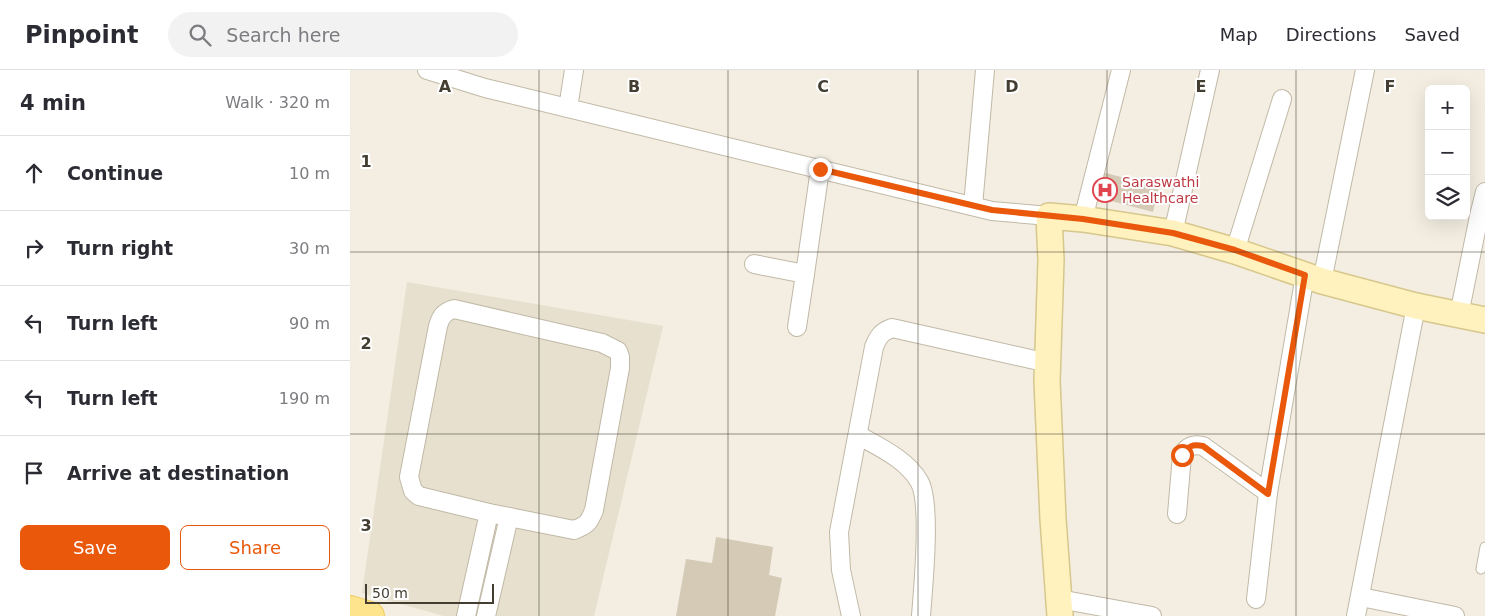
<!DOCTYPE html>
<html lang="en">
<head>
<meta charset="utf-8">
<style>
	body { margin:0; font-family:"DejaVu Sans",sans-serif; background:#f2f2f3; color:#2b2b33 }
	.controls { position:absolute; right:15px; top:15px; display:grid; overflow:hidden; border-radius:8px; box-shadow:0 5px 20px #0002 }
	.controls button { width:45px; height:45px; display:grid; place-items:center; padding:0; border:0; border-bottom:1px solid #e1e1e2; background:#fff; color:#2b2b33; font:25px sans-serif }
	.scale { position:absolute; left:15px; bottom:12px; width:129px; box-sizing:border-box; padding-left:5px; border:2px solid #443e32; border-top:0; font-size:14px; line-height:18px; white-space:nowrap; color:#443e32; -webkit-text-stroke:4px #fff; paint-order:stroke }
	.stop { position:absolute; width:15px; height:15px; margin:-11px; border:4px solid #ea580c; border-radius:50%; background:#fff }
	.stop.end { background:#ea580c; border-color:#fff; box-shadow:0 1px 5px #0008 }
	.list { margin:0; padding:0; list-style:none }
	h2 { display:flex; justify-content:space-between; align-items:center; height:65px; margin:0; padding:0 20px; font-size:21px }
	h2 small { font-size:16px; font-weight:400; color:#7c7c81 }
	.list li { display:grid; grid-template-columns:32px 1fr auto; gap:15px; align-items:center; box-sizing:border-box; height:75px; padding:0 20px; border-top:1px solid #e1e1e2 }
	.list b { display:block; font-size:19px; white-space:nowrap }
	.list em { font-size:16px; font-style:normal; color:#7c7c81 }
	.actions { display:flex; gap:10px; padding:15px 20px }
	.actions a { flex:1; padding:11px 0; border:1px solid #ea580c; border-radius:8px; text-align:center; font-size:18px; color:#ea580c }
	.actions .main { background:#ea580c; color:#fff }
	.icon { flex:none; width:28px; height:28px; fill:none; stroke:currentColor; stroke-width:2; stroke-linecap:round; stroke-linejoin:round }
	.map { position:relative; flex:none; width:1135px; height:546px; overflow:hidden }
	header { display:flex; align-items:center; gap:30px; box-sizing:border-box; height:70px; padding:0 25px; background:#fff; border-bottom:1px solid #e1e1e2 }
	header strong { font-size:24px }
	nav { display:flex; gap:28px; margin-inline-start:auto; font-size:18px }
	.search { width:350px; height:45px; background:#f2f2f3; display:flex; align-items:center; gap:12px; box-sizing:border-box; padding:0 18px; border-radius:28px; color:#7c7c81; font-size:19px }
	main { display:flex }
	aside { flex:1; background:#fff }
	.map>svg:first-child { display:block }
</style>
</head>
<body>
<header>
<strong>Pinpoint</strong>
<div class="search"><svg class="icon" aria-label="search" viewBox="0 0 24 24"><circle cx="10" cy="10" r="6"/><path d="M15 15l6 6"/></svg>Search here</div>
<nav><a>Map</a><a>Directions</a><a>Saved</a></nav>
</header>
<main>
<aside>
<h2>4 min<small>Walk · 320 m</small></h2>
<ul class="list">
<li><svg class="icon" aria-label="ahead" viewBox="0 0 24 24"><path d="M12 20V5M6 11l6-6 6 6"/></svg><div><b>Continue</b></div><em>10 m</em></li>
<li><svg class="icon" aria-label="right" viewBox="0 0 24 24"><path d="M7 20v-9h11M14 6l5 5-5 5"/></svg><div><b>Turn right</b></div><em>30 m</em></li>
<li><svg class="icon" aria-label="left" viewBox="0 0 24 24"><path d="M17 20v-9H6M10 6l-5 5 5 5"/></svg><div><b>Turn left</b></div><em>90 m</em></li>
<li><svg class="icon" aria-label="left" viewBox="0 0 24 24"><path d="M17 20v-9H6M10 6l-5 5 5 5"/></svg><div><b>Turn left</b></div><em>190 m</em></li>
<li><svg class="icon" aria-label="arrive" viewBox="0 0 24 24"><path d="M6 21V4h12l-3 4 3 4H6"/></svg><div><b>Arrive at destination</b></div></li>
</ul>
<div class="actions"><a class="main">Save</a><a>Share</a></div>
</aside>
<div class="map">
<svg width="1135" height="546" viewBox="0 0 1135 546">
	<rect width="100%" height="100%" fill="#f3eee1"/>
	<polygon fill="#e7e0cf" points="57,212 313,256 244,546 94,546 12,523"/>
	<g fill="#d4cab6">
		<polygon points="752,102 809,117 803,142 746,127"/>
		<polygon points="366,467 423,477 419,505 432,508 425,546 326,546 336,489 362,493"/>
	</g>
	<g fill="none" stroke-linecap="round" stroke-linejoin="round">
		<defs>
			<polyline id="lane" points="1131,499 1135,477"/>
			<g id="street">
				<polyline points="77,0 135,18 642,141 699,146"/>
				<polyline points="218,38 224,0"/>
				<polyline points="623,136 635,0"/>
				<polyline points="733,149 771,0"/>
				<polyline points="823,163 860,0"/>
				<polyline points="885,181 932,29"/>
				<polyline points="404,194 455,204 470,99"/>
				<polyline points="972,211 1015,0"/>
				<path d="M104 239 252 273 268 281 270 287V298L244 440C239 453 237 455 224 460L139 443 69 426 63 421 59 407 88 256C91 246 94 242 104 239Z"/>
				<polyline points="1109,245 1129,146 1135,122"/>
				<polyline points="447,257 455,204"/>
				<path d="M508 365C529 377 556 389 569 411 582 432 573 518 571 546"/>
				<path d="M827 444 832 385C838 376 842 374 853 376L918 423"/>
				<polyline points="1011,527 1105,546"/>
				<polyline points="709,529 802,546"/>
				<polyline points="906,529 918,423 955,205"/>
				<polyline points="116,546 139,443"/>
				<polyline points="136,546 159,447"/>
				<path d="M501 546 491 500 489 462 524 277C528 267 531 262 542 258L698 293"/>
				<polyline points="1006,546 1066,236"/>
			</g>
			<polyline id="secondary" points="710,546 703,449 697,311 701,190 699,146 733,149 823,163 885,181 972,211 1066,236 1135,250"/>
			<polyline id="primary" points="0,540 20,546"/>
		</defs>
		<use href="#lane" stroke="#c1b9a6" stroke-width="11"/>
		<use href="#street" stroke="#c1b9a6" stroke-width="20"/>
		<use href="#secondary" stroke="#d7c78c" stroke-width="28"/>
		<use href="#primary" stroke="#eec654" stroke-width="30"/>
		<use href="#lane" stroke="#fff" stroke-width="9"/>
		<use href="#street" stroke="#fff" stroke-width="18"/>
		<use href="#secondary" stroke="#fff2bf" stroke-width="25"/>
		<use href="#primary" stroke="#ffe48e" stroke-width="28"/>
	</g>
	<g fill="none" stroke-linecap="round" stroke-linejoin="round">
		<path stroke="#ea580c" stroke-width="6" d="M470 99 642 140 733 149 823 163 885 180 955 205 918 424 853 376C842 374 838 376 832 385"/>
	</g>
	<path fill="none" stroke="#443e32" stroke-width="1" stroke-opacity="0.55" d="M189 0V546M378 0V546M568 0V546M757 0V546M946 0V546M0 182H1135M0 364H1135"/>
	<defs>
		<symbol id="hospital-ring" viewBox="-11 -11 22 22"><circle r="9.5" fill="#fff" stroke="#e0444e" stroke-width="1.5"/><path d="M-5-5h3v3.5h4V-5h3V5h-3V1.5h-4V5h-3Z" fill="#e0444e"/></symbol>
	</defs>
	<g fill-rule="evenodd">
		<use href="#hospital-ring" x="741" y="106" width="28" height="28"/>
	</g>
	<g text-anchor="middle" stroke-width="4" stroke-linejoin="round" paint-order="stroke">
		<g font-size="14" fill="#be3a42" stroke="#fff" text-anchor="start">
			<text x="772" y="117">Saraswathi<tspan x="772" dy="16">Healthcare</tspan></text>
		</g>
	</g>
	<g font-size="16" text-anchor="middle" font-weight="bold" fill="#443e32" stroke="#fff" stroke-width="4" stroke-linejoin="round" paint-order="stroke">
		<text x="95" y="22">A</text>
		<text x="284" y="22">B</text>
		<text x="473" y="22">C</text>
		<text x="662" y="22">D</text>
		<text x="851" y="22">E</text>
		<text x="1040" y="22">F</text>
		<text x="16" y="97">1</text>
		<text x="16" y="279">2</text>
		<text x="16" y="461">3</text>
	</g>
</svg>
<div class="controls">
<button>+</button>
<button>−</button>
<button><svg class="icon" aria-label="layers" viewBox="0 0 24 24"><path d="M12 4l9 5-9 5-9-5zM3 14l9 5 9-5"/></svg></button>
</div>
<div class="scale">50 m</div>
<div class="stop" style="left:832px;top:385px"></div>
<div class="stop end" style="left:470px;top:99px"></div>
</div>
</main>
</body>
</html>
